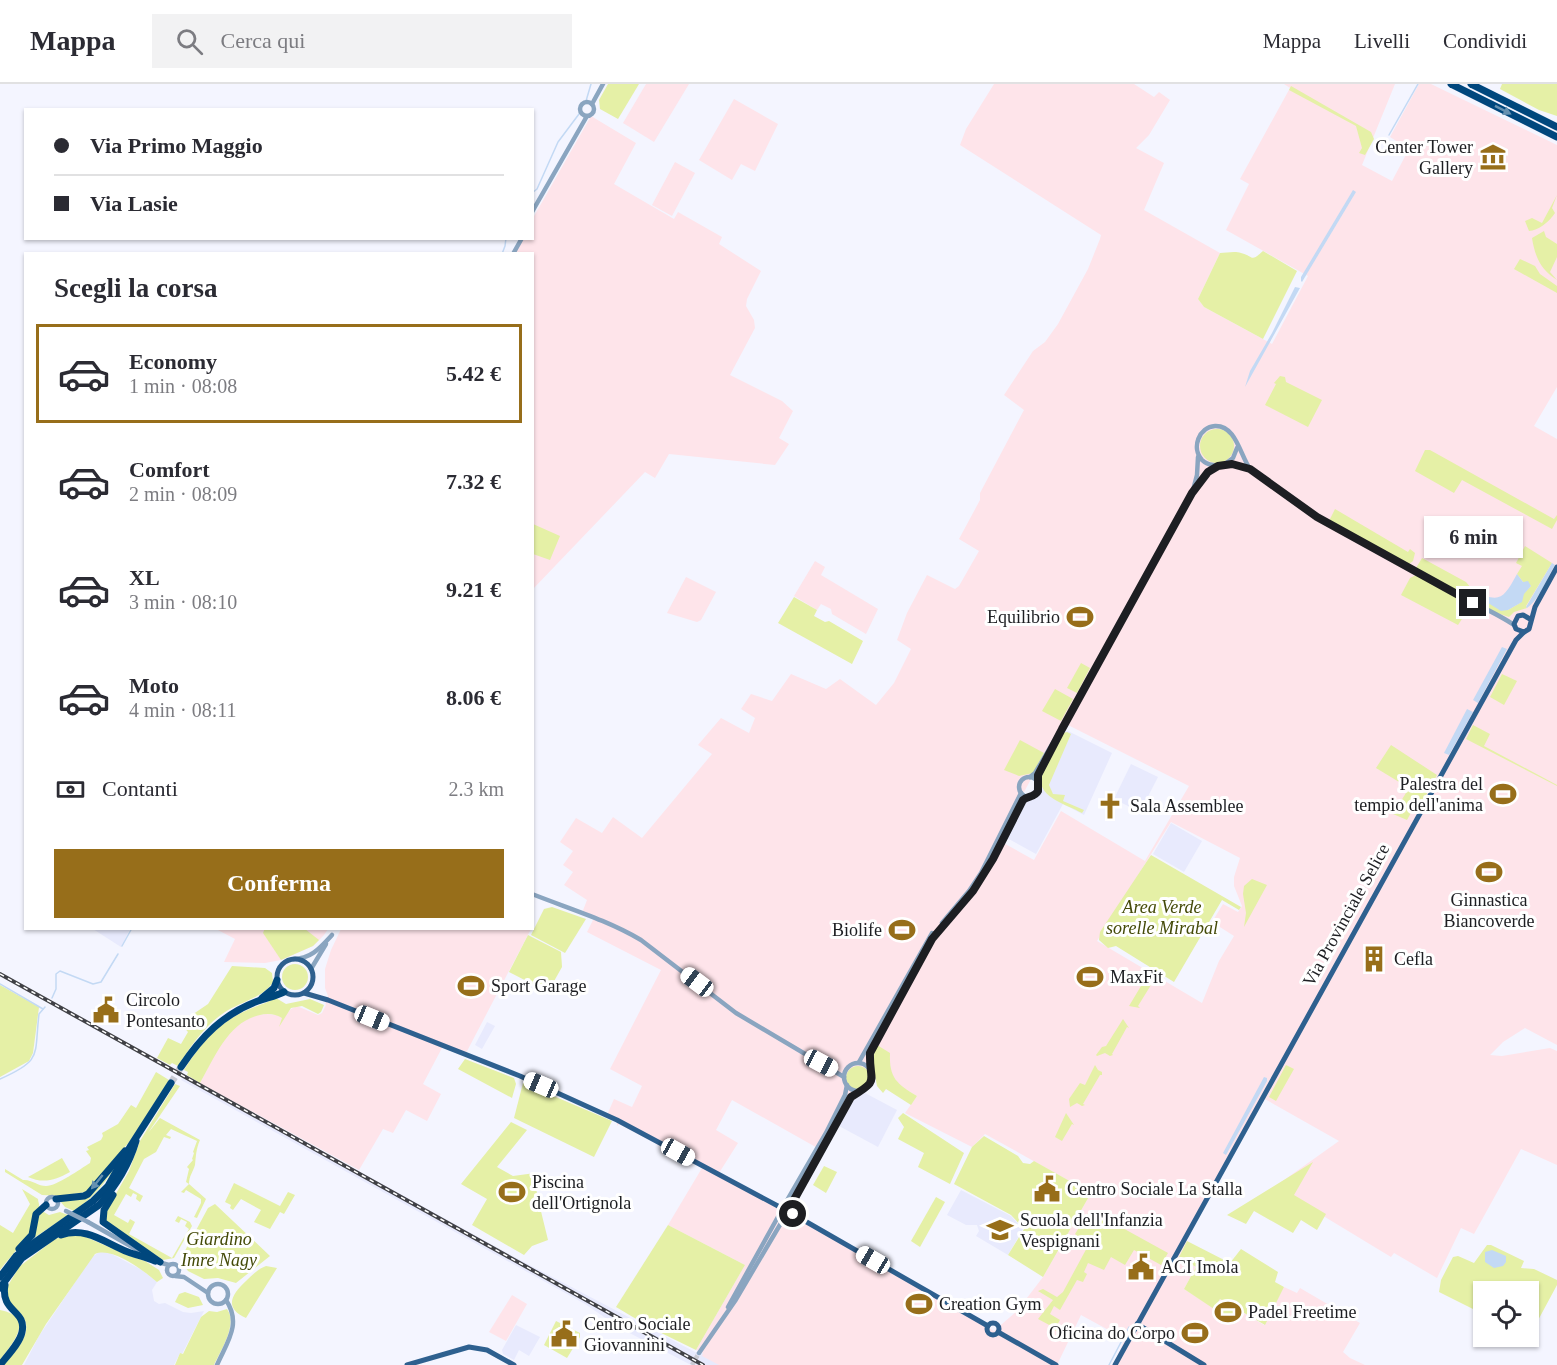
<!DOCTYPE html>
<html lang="it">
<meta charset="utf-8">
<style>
body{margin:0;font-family:Georgia,serif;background:#f2f2f3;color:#2b2b33;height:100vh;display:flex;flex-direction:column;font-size:22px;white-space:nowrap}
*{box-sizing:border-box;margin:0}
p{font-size:20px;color:#7c7c81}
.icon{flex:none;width:33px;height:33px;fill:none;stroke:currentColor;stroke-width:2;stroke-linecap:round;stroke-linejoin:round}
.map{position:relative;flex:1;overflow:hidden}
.details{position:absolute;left:24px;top:168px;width:510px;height:678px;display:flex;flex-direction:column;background:#fff;border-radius:0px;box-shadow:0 2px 4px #0004}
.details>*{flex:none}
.guide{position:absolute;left:24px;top:24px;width:510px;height:132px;border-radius:0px;box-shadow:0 2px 4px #0004;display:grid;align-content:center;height:132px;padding:0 30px;background:#fff}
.controls{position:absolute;left:1473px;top:1197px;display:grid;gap:12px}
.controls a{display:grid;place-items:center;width:66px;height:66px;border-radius:0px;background:#fff;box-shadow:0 2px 4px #0004;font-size:30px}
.end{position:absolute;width:27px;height:27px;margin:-14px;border:8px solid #1d1e22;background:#fff;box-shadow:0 0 0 3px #fff}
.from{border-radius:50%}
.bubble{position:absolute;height:42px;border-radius:0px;background:#fff;box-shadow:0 2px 4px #0004;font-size:20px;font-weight:700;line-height:42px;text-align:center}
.car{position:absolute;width:18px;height:36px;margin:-18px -9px;border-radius:8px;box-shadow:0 0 4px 2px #0007;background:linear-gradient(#fff 24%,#345 0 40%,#fff 0 76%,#345 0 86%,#fff 0)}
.guide b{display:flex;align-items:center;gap:21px;height:57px;font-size:22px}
.guide b+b{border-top:2px solid #e1e1e2}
.guide i{width:15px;height:15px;background:#2b2b33}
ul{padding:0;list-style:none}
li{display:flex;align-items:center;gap:18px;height:99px;margin:0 12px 9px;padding:0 18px;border:3px solid transparent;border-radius:0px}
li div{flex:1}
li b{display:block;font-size:22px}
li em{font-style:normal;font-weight:700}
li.current{border-color:#976e1a}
li>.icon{width:54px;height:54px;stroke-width:1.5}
h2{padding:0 30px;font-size:27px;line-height:72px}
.pay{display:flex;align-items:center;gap:15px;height:66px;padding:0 30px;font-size:22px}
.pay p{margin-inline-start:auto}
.cta{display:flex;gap:12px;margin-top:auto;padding:12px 30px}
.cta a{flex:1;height:69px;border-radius:0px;background:#976e1a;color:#fff;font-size:24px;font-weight:700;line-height:69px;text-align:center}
header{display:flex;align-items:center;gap:36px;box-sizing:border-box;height:84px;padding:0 30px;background:#fff;border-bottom:2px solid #e1e1e2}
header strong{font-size:28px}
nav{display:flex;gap:33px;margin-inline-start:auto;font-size:21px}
.search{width:420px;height:54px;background:#f2f2f3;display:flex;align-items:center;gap:15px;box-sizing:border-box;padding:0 21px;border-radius:0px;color:#7c7c81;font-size:22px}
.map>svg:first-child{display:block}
</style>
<header>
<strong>Mappa</strong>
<div class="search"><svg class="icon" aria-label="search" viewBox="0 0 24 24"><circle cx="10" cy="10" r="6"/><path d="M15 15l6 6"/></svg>Cerca qui</div>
<nav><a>Mappa</a><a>Livelli</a><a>Condividi</a></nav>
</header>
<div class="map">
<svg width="1557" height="1281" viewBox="0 0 1557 1281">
<rect width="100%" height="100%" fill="#f4f5ff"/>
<g fill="#e8eafd">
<polygon points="1068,647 1112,669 1084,731 1063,720 1036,770 1007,754 1063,648"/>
<polygon points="1131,680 1158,693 1140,728 1114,715"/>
<polygon points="1171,739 1202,757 1184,788 1153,770"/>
<polygon points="93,845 130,845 121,863"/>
<polygon points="487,938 495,942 482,965 475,961"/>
<polygon points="184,991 520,1176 697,1269 702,1269 728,1281 691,1281 620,1244 585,1220 181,996"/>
<polygon points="865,1009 897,1026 878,1063 839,1042 853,1015"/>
<polygon points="961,1106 1011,1132 1023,1145 1008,1171 976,1152 979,1147 977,1141 966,1141 947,1131"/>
<polygon points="99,1168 108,1168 142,1186 157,1198 152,1206 154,1217 159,1220 165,1219 183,1228 191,1229 204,1227 182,1270 180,1269 174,1281 24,1281 39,1252 92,1173"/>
<polygon points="516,1241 540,1253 529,1272 519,1266 514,1276 503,1270 502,1266"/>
</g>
<g fill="#fee4ea" fill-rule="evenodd">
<polygon points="646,0 689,0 654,58 623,39"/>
<path d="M994 0H1134L1154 13 1159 8 1170 16 1149 51 1136 64 1164 79 1144 126 1220 169 1198 215 1204 223 1272 260 1308 192 1226 146 1249 100 1240 95 1290 4 1284 0H1395L1362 81 1392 97 1409 65 1390 53 1419 0H1431L1557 61V303L1534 342 1557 355V961L1525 944 1503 958 1490 971 1502 972 1550 964 1557 967V1081L1521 1065 1474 1150 1461 1144 1437 1194 1394 1169 1391 1173 1292 1113 1267 1108 1339 1057 1263 1014 1183 1154 1187 1157 1179 1173 1196 1183 1184 1205 1214 1224 1220 1215 1264 1241 1284 1203 1297 1209 1300 1204 1360 1239 1343 1268 1350 1274 1365 1281H1113L1125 1255 1081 1231 1057 1281H719L702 1272 703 1269 696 1266 745 1181 668 1141 702 1084 619 1040 617 1042V1036L607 1031 614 1015 632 1023 642 1002 610 985 661 886 587 848 594 834 582 829 587 816 564 801 573 788 563 781 573 767 560 758 576 734 602 749 613 733 642 754 712 670 698 661 721 634 749 649 755 634 741 625 751 610 772 617 791 590 826 605 840 595 876 621 894 599 911 565 897 556 907 529 927 491 955 505 959 502 979 467 959 455 980 416V409L1024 326 1004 311 1033 267 1045 258 1058 240 1088 185 1100 155 1101 151 960 61 966 45ZM1062 638 1189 702 1145 777 1061 727 1034 776 998 756ZM1171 738 1240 774 1234 793V802L1242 822 1238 828 1223 820 1212 838 1234 852 1219 877 1202 919 1097 857ZM876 961 889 970 891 989 900 1002 917 1012 905 1029 972 1063 985 1050 1091 1109 1043 1193 1017 1227 994 1247 719 1089 738 1059 716 1046 732 1016 821 1066 848 1020 871 1003 874 996 871 983 872 968Z"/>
<polygon points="734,15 778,40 755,87 741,80 732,96 699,76"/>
<polygon points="591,32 636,59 614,100 674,135 678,128 722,153 719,160 761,187 747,215 746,222 754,236 755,244 730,291 782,317 793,327 779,354 789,360 775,381 669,370 655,394 645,388 533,505 532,170 512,170 521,155 532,154 533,134"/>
<polygon points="675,78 695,89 672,132 652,121"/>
<polygon points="815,477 825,483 821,491 878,525 866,550 832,530 831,525 821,520 817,526 794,512"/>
<polygon points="686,493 716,508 701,536 697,538 667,529"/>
<polygon points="216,845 328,845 324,851 313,862 281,876 265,879 224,878 235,855"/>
<polygon points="341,845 531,845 465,971 443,962 423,1000 441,1010 427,1037 406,1026 393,1049 383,1045 359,1086 200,999 225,950 243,937 255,931 267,930 285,932 291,925 297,922 318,931 322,929 326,921 325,918 328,912 325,904 325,885 331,866"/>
<polygon points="512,1211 527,1220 506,1257 489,1248"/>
</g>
<g fill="#e5f0a6">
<polygon points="608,0 639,0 618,35 600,25 599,16"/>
<polygon points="1502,0 1557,0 1557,32 1539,26 1500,5"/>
<polygon points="1291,2 1371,48 1374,55 1365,71 1359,69 1362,64 1356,42 1289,6"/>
<path d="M1557 111 1552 124 1555 129C1550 137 1538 147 1529 147L1525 137 1532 134 1542 139Z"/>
<path d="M1544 147 1546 153 1557 160V173L1550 188 1557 196C1541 186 1535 173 1532 154Z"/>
<path d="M1263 167 1297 187 1263 255 1204 223 1198 215 1220 169C1226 169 1235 167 1241 169 1254 172 1250 179 1263 167Z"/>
<polygon points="1520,175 1535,182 1540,190 1557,202 1557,209 1514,185"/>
<polygon points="1280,292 1285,293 1286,298 1322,316 1308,343 1265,321 1276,300 1274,299"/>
<circle cx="1217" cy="362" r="17"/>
<polygon points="1425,366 1430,366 1554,435 1557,431 1557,436 1552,445 1462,396 1454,409 1415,387"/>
<polygon points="1335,425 1408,468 1410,465 1415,469 1413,477 1409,480 1329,437"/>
<polygon points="533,440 560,452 550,476 533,470"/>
<polygon points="1525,462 1552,479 1526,522 1527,524 1514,528 1509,533 1497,529 1416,484 1422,474 1466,498 1472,505 1471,507 1508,526 1520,519 1523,510 1531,502 1523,498 1517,490 1522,482 1516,479"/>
<polygon points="1416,491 1471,521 1458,541 1401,511 1410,494"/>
<polygon points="794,513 817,526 814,532 825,538 829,537 863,557 852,580 778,539"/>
<polygon points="1081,579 1090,584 1077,609 1067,604"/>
<polygon points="1502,590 1517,597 1504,621 1490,613"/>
<polygon points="1055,605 1073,615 1061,637 1042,627"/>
<polygon points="1473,641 1490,650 1484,662 1557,701 1557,702 1466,655"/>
<path d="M1067 648 1071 650 1049 701 1053 710 1065 711 1063 717 1084 726 1082 729C1065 720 1036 713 1041 690L1063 649Z"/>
<polygon points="1020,656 1044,669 1033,689 1019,692 1004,686"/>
<polygon points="1391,661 1437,691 1417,728 1413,725 1407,736 1393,730 1409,704 1376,684"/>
<polygon points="1151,771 1241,823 1239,826 1222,816 1174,898 1116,862 1108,864 1099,856 1100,848"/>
<polygon points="1252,795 1267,801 1244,843 1246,829 1243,810 1244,802"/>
<polygon points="552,823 586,835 565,869 531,851 544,825"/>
<polygon points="265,844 305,845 319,856 313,862 281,876 263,849"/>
<polygon points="528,851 561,868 562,883 548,908 509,888"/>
<circle cx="295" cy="893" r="13"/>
<path d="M232 882 265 884 272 889 273 898C264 913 239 919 225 928 204 942 191 962 178 982L172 979 170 981 157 974 168 954 181 960 188 948 180 939 208 920Z"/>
<polygon points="1144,897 1151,901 1138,922 1140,924 1129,922"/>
<polygon points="0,901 39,923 33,969 29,977 0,993"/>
<path d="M276 914 286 920 310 915 324 921 321 928 318 930 302 922 291 924 279 943 282 934C276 930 267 929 260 931 228 938 215 973 200 999L187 991 188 988 184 986C199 962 216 941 241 929 252 923 265 920 276 914Z"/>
<polygon points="1123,935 1129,944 1127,943 1112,970 1113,971 1110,972 1105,969 1097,972 1096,971 1102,963 1106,962"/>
<path d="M877 961 890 969C889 994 897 1000 917 1012L911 1021 886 1005 883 1009 877 1002 872 976Z"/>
<polygon points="465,975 514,994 516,1000 512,1014 458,985"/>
<polygon points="1095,981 1098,986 1102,988 1102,991 1100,991 1083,1020 1085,1021 1082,1022 1077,1019 1070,1023 1069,1015 1080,999 1085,1001"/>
<polygon points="1286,981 1294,985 1276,1017 1269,1013"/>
<circle cx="858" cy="994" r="12"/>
<path d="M156 988 169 996 130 1057 86 1108 61 1112 42 1111 5 1088V1085L23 1096C31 1095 38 1102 46 1102 57 1102 80 1085 90 1079L91 1074 86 1067 89 1066 87 1063 101 1056 103 1052 102 1049 118 1040 131 1021 136 1024Z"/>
<polygon points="523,999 612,1037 594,1073 514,1034"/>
<path d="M175 1000 180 1002 148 1049 160 1034 200 1056C196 1065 196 1072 195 1081 193 1088 189 1092 189 1100L206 1115 197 1134 194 1133 201 1119V1115L186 1106 184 1109 181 1108 189 1100 186 1098 189 1085 187 1083 193 1076 192 1075 194 1069 193 1068 197 1057 171 1045 166 1051 171 1053 170 1055 164 1053 156 1068 144 1075 129 1104 143 1112 140 1118 136 1115 137 1111 133 1109 131 1113 126 1110 114 1131 128 1139 130 1135 135 1138 129 1150 172 1174 189 1145 185 1142 187 1138 181 1135 179 1139 175 1137 178 1132 190 1138 192 1142 174 1174 163 1176 105 1137 106 1127 129 1087 140 1057Z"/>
<polygon points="903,1029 964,1069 950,1100 918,1083 924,1069 898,1055 904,1043 898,1034"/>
<polygon points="1066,1029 1074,1041 1072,1040 1062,1057 1055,1053"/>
<polygon points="511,1038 527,1046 497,1083 513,1092 535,1089 537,1111 548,1156 532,1162 524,1171 472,1141 487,1115 461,1100"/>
<polygon points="984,1052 1018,1072 1023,1079 1030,1080 1034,1077 1091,1109 1043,1193 1008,1171 1024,1145 1011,1131 954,1100 972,1063"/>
<path d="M62 1074 70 1088C56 1096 43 1100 28 1093Z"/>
<path d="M121 1075C107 1096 95 1113 74 1127L65 1123 60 1117 80 1115Z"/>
<polygon points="1313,1078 1294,1111 1326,1130 1317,1146 1301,1136 1293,1149 1254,1127 1246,1140 1227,1131"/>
<polygon points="824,1082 837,1088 826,1109 813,1101"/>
<polygon points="234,1099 280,1122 288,1108 295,1111 284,1130 280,1128 270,1145 254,1138 261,1126 241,1115 233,1126 230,1124 231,1121 225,1118"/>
<path d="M22 1105 38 1115C38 1118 40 1121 39 1124 39 1144 12 1170 0 1186V1141L13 1149 30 1120Z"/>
<polygon points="936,1113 945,1118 920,1163 911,1157"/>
<polygon points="215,1120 270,1172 236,1199 218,1194 204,1195 188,1187 180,1176 208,1124"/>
<polygon points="1090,1126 1168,1169 1161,1181 1134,1166 1125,1181 1111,1173 1104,1186 1088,1179 1084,1188 1087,1190 1083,1198 1077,1196 1060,1226 1054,1222 1050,1230 1060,1236 1057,1241 1061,1246 1060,1249 1053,1245 1053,1243 1038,1235 1053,1216 1038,1207 1043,1205 1057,1213 1063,1208 1089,1160 1075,1150"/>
<path d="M42 1127 49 1131 60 1128 68 1131 31 1156C40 1146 34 1138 42 1127Z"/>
<polygon points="668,1141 745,1181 696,1266 653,1245 616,1223"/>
<path d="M79 1150 127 1171 145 1177 159 1186 163 1194 157 1198C144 1187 112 1162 95 1170L46 1240 22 1281H4C14 1268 33 1251 24 1234 20 1227 12 1222 7 1216L6 1205 19 1183 55 1155 68 1151Z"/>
<polygon points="1187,1157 1230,1179 1241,1165 1278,1188 1275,1198 1284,1203 1265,1241 1220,1215 1214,1225 1184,1205 1196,1183 1179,1173"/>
<polygon points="1487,1161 1491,1161 1524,1177 1521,1184 1534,1185 1557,1196 1557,1201 1536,1240 1529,1236 1528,1208 1484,1208 1483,1230 1439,1208 1441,1196 1453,1173 1458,1172 1474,1179"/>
<path d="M266 1182 277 1184 246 1234C223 1224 232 1210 246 1197 252 1191 258 1185 266 1182Z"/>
<polygon points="185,1208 199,1213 203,1221 188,1224 175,1218 179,1210"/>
<polygon points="1223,1218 1239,1227 1232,1238 1217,1229"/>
<path d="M227 1225C238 1240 221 1266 214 1281H175L180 1269 183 1270 201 1233 209 1227 217 1228Z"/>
<path d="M0 1226C36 1233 13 1259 0 1276Z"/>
<polygon points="556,1237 580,1249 580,1253 567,1274 544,1261"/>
</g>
<g fill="#c3d9f4">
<polygon points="1353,106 1356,108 1302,198 1301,197 1301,193"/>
<polygon points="1295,203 1300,204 1245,303 1250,287 1272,249"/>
<path d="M1552 479 1555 481C1547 494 1540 515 1527 524L1526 523Z"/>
<path d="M1517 490 1523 498 1528 497 1531 502 1524 510 1522 518 1508 526 1501 527 1472 509V505C1499 520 1503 516 1517 490Z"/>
<polygon points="1502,563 1507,565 1478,619 1473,616"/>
<polygon points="1467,625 1473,628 1449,671 1444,669"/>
<polygon points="1264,993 1267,994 1267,997 1226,1071 1223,1069"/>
<polygon points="1492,1166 1506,1172 1506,1178 1503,1182 1494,1184 1485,1178 1485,1168"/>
</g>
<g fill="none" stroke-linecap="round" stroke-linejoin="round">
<g stroke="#c3d9f4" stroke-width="1.5">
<polyline points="586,17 591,0"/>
<polyline points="1389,51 1418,0"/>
<polyline points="532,109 537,105 558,58 579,30"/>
<polyline points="502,170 505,162 506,154"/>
<polyline points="122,862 132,844"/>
<polyline points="0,900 43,925"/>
<polyline points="52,914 56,905 56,890 60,887 93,900 101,898 118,870"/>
<path d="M0 995C43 976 34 972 39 930L45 923"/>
<polyline points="1109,1281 1129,1243"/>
</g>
<polyline stroke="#c9cad3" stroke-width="4.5" stroke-dasharray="4.5 2" stroke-linecap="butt" points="692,1281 699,1269"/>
<polyline stroke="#c9cad3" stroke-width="7" stroke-dasharray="7 3.5" stroke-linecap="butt" points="171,999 181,983"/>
<g stroke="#8aa5c0" stroke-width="4.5">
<circle cx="587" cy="25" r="7"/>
<polyline points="592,20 603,0"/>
<polyline points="532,128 587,32"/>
<polyline points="513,170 522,154"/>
<polyline points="1225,380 1233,374 1237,364"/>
<path d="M1250 385C1240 371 1236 341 1215 342 1199 343 1191 364 1202 376 1213 387 1234 377 1250 385 1261 391 1270 400 1280 407 1299 420 1318 433 1338 444 1379 468 1420 490 1462 513 1479 522 1498 530 1514 541"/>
<polyline points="1193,406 1197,391 1198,373"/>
<polyline points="1030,693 1035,689 1060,647"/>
<circle cx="1029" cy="703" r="10"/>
<polyline points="1037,697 1063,642 1192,409 1202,395 1216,383"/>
<path d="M532 810C570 825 607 836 641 856L736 929 844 993"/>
<polyline points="942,839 969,807 981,789 1021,709"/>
<path d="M293 875C311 875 320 864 332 851"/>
<polyline points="311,885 326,860"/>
<polyline points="859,978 932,849"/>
<circle cx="858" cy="993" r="14"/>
<polyline points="869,983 870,969 932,855 973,807 993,775 1023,716 1028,713"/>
<circle cx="52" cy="1119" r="6"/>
<polyline points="88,1138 141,1168"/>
<polyline points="158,1178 169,1181"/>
<circle cx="173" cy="1186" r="6"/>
<polyline points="175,1192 184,1193 208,1209"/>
<circle cx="218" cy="1210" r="10"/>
<polyline points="728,1223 779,1131 790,1123 851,1013 861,1007"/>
<polyline points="699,1269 735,1217 784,1134 785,1120 826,1049 845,1011 847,1001"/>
<path d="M217 1281C227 1258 242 1240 226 1216"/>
</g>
<g stroke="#2e608f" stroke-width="5">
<polyline points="1530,535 1523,531 1518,532 1514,540 1516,545 1524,548 1529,545 1535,523 1557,483"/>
<circle cx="295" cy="893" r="18"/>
<polyline points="304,909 328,916 520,992 617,1036 791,1129 988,1242"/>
<circle cx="993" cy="1245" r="6"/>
<polyline points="1137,1240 1204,1281"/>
<polyline points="998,1248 1056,1281"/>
<polyline points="407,1281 469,1263 487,1266 514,1281"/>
<polyline points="1115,1281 1516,556 1524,548"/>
</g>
<g stroke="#00477d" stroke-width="7">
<polyline points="1451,0 1557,53"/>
<polyline points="1471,0 1557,43"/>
<polyline points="262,914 274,904 277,896"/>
<path d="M181 983C201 953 223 930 258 917 266 914 276 912 284 908"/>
<polyline points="113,1111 104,1126 103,1138 160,1178"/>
<polyline points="56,1115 84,1112 88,1110 125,1067"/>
<path d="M61 1151C86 1142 105 1159 128 1168 136 1171 146 1173 155 1177"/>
<polyline points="19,1165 32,1151 36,1130 46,1121"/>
<polyline points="0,1193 16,1172 25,1165 93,1117 108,1102 130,1063 171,999"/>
<path d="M0 1204 22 1174 99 1121C116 1102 129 1081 136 1057"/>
<path d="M0 1281C7 1272 20 1259 22 1248 27 1226 0 1228 5 1201"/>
</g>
<g stroke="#404146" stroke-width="4">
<polyline id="rail" points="0,890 703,1281"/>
</g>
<use href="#rail" stroke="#fff" stroke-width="1.5" stroke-dasharray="4.5" stroke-linecap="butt"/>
<polyline stroke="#8aa5c0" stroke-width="4.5" points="66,1127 88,1138"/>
</g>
<defs><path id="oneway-solid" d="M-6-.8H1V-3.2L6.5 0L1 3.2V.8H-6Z" transform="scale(1.5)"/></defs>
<g fill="#6691b1">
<use href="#oneway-solid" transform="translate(1503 26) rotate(27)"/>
<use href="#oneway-solid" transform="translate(97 1098) rotate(129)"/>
</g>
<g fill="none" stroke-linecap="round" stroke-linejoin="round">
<path stroke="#1d1e22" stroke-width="8" d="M793 1130 785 1126 790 1123 851 1013C881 995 869 999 870 969L932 855 973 807 993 775 1023 716C1028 712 1035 713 1038 707V691L1062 645 1192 409 1208 388 1218 382 1232 380 1250 385 1317 433 1473 519"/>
</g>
<defs>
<g id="museum-bare" transform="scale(2.07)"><path d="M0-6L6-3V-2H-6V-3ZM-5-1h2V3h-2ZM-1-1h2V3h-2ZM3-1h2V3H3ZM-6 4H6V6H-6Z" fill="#976e1a" stroke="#fff" stroke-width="2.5" paint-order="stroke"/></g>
<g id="stadium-bare" transform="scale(2.07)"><path d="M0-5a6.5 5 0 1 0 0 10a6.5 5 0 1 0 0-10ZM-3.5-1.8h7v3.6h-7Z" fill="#976e1a" stroke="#fff" stroke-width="2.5" paint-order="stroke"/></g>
<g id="church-bare" transform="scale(2.07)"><path d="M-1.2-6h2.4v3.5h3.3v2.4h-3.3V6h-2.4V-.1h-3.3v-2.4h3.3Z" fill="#976e1a" stroke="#fff" stroke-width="2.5" paint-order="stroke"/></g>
<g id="building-bare" transform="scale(2.07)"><path d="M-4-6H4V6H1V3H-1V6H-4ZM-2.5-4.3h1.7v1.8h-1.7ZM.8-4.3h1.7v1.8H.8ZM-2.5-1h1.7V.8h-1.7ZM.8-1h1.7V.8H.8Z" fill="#976e1a" stroke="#fff" stroke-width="2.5" paint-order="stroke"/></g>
<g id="civic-bare" transform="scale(2.07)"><path d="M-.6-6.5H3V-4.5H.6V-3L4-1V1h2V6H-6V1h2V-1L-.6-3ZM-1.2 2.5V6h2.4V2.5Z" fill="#976e1a" stroke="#fff" stroke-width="2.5" paint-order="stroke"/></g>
<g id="school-bare" transform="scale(2.07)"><path d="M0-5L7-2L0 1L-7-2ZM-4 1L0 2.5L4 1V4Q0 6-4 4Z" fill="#976e1a" stroke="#fff" stroke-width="2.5" paint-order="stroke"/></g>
</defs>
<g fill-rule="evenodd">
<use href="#museum-bare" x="1493" y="73"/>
<use href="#stadium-bare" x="1080" y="533"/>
<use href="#stadium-bare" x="1503" y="710"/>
<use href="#church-bare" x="1110" y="722"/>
<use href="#stadium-bare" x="1489" y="788"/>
<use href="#stadium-bare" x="902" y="846"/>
<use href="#building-bare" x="1374" y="875"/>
<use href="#stadium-bare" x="1090" y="893"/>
<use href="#stadium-bare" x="471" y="902"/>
<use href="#civic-bare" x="106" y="926"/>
<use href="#civic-bare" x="1047" y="1105"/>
<use href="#stadium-bare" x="512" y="1108"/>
<use href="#school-bare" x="1000" y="1146"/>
<use href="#civic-bare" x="1141" y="1183"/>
<use href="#stadium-bare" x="919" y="1220"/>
<use href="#stadium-bare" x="1228" y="1228"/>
<use href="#stadium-bare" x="1195" y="1249"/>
<use href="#civic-bare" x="564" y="1250"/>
</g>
<g text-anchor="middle" stroke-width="6" stroke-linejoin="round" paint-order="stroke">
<g font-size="18" fill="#1d1e22" stroke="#fff" text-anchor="start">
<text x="1473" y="69" text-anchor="end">Center Tower<tspan x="1473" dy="21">Gallery</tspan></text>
<text x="1060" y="539" text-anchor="end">Equilibrio</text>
<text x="1483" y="706" text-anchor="end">Palestra del<tspan x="1483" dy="21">tempio dell'anima</tspan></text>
<text x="1130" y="728">Sala Assemblee</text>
<text x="1489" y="822" text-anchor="middle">Ginnastica<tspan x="1489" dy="21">Biancoverde</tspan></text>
<text x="882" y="852" text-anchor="end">Biolife</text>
<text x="1394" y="881">Cefla</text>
<text x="1110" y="899">MaxFit</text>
<text x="491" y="908">Sport Garage</text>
<text x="126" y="922">Circolo<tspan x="126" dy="21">Pontesanto</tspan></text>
<text x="532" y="1104">Piscina<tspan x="532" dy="21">dell'Ortignola</tspan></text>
<text x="1067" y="1111">Centro Sociale La Stalla</text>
<text x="1020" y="1142">Scuola dell'Infanzia<tspan x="1020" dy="21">Vespignani</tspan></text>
<text x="1161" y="1189">ACI Imola</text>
<text x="939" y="1226">Creation Gym</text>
<text x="1248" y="1234">Padel Freetime</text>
<text x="584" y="1246">Centro Sociale<tspan x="584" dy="21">Giovannini</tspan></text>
<text x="1175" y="1255" text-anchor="end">Oficina do Corpo</text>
</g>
<g font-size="18" font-style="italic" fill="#444a08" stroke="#fff">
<text x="1162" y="829">Area Verde<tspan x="1162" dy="21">sorelle Mirabal</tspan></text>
<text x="219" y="1161">Giardino<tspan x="219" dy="21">Imre Nagy</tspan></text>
</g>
<g font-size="18" fill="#1d1e22" stroke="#fff">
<text transform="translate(1346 831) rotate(-61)" y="6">Via Provinciale Selice</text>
</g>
</g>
</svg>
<div class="controls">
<a><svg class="icon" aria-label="locate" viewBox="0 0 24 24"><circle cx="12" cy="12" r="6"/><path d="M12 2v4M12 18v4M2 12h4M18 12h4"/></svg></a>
</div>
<i class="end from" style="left:793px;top:1130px"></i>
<i class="end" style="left:1473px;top:519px"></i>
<div class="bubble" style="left:1424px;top:432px;width:99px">6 min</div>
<i class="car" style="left:697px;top:898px;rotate:307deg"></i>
<i class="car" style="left:372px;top:934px;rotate:112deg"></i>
<i class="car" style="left:821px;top:979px;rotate:118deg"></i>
<i class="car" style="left:541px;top:1001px;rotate:293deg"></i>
<i class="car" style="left:678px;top:1068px;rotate:119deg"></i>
<i class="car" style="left:873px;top:1176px;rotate:300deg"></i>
<div class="guide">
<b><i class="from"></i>Via Primo Maggio</b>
<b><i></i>Via Lasie</b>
</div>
<section class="details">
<h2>Scegli la corsa</h2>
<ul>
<li class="current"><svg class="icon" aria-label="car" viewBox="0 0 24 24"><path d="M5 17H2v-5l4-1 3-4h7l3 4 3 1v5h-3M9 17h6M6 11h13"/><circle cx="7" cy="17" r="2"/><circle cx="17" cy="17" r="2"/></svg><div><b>Economy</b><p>1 min · 08:08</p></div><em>5.42 €</em></li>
<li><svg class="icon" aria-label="car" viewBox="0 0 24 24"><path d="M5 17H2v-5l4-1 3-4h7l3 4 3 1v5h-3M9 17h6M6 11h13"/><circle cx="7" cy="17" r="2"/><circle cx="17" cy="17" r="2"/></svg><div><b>Comfort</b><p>2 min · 08:09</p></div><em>7.32 €</em></li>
<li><svg class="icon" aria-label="car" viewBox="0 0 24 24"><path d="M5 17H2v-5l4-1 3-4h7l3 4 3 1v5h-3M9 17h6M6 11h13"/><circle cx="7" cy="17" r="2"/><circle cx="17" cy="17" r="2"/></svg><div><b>XL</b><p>3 min · 08:10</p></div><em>9.21 €</em></li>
<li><svg class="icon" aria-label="car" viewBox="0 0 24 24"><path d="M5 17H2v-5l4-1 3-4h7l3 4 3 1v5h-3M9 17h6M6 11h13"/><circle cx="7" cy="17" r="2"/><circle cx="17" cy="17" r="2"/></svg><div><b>Moto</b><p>4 min · 08:11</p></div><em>8.06 €</em></li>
</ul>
<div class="pay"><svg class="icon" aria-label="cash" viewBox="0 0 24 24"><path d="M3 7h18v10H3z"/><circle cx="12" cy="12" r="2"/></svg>Contanti<p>2.3 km</p></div>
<div class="cta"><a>Conferma</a></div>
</section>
</div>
